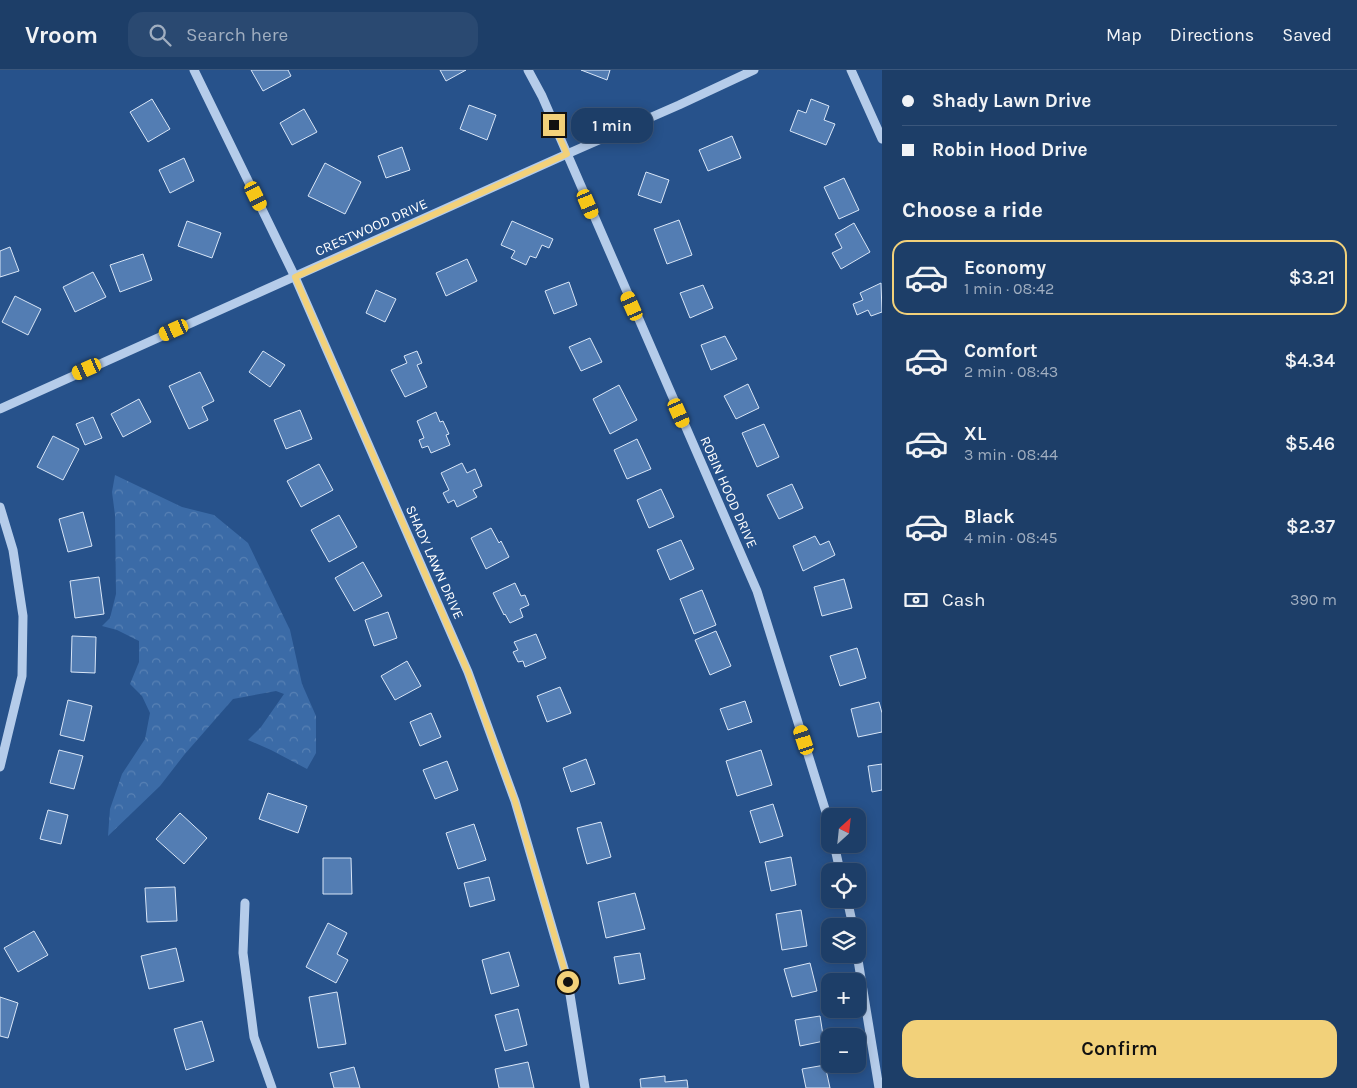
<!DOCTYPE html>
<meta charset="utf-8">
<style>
body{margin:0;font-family:Karla,sans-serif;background:#2a4971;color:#f1f3f6;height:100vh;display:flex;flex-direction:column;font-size:19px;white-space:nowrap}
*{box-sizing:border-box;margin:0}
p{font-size:16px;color:#a0aec0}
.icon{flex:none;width:28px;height:28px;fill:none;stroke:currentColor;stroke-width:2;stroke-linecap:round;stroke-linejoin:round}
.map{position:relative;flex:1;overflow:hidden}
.side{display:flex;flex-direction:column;background:#1d3e68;width:475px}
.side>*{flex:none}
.top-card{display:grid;align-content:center;height:110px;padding:0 20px;background:#1d3e68}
.needle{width:32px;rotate:27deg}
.tools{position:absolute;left:821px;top:738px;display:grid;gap:10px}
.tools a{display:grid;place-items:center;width:45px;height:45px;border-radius:10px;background:#1d3e68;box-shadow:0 2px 12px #0003,0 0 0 1px #3b577c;font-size:25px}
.end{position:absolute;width:22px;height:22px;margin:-11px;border:6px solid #f2d17a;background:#111;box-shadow:0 0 0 2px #111}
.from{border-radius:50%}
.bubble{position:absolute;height:35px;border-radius:15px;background:#1d3e68;box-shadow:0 2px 12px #0003,0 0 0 1px #3b577c;font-size:16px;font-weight:600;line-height:35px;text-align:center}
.car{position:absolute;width:15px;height:30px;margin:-15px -8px;border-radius:6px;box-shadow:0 0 4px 1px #0007;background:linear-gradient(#f5c518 24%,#345 0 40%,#f5c518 0 76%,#345 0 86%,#f5c518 0)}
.top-card b{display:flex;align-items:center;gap:18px;height:48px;font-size:19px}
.top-card b+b{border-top:1px solid #3b577c}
.top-card i{width:12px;height:12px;background:#f1f3f6}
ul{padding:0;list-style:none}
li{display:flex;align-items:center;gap:15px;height:75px;margin:0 10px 8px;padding:0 10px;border:2px solid transparent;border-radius:15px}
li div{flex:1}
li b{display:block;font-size:19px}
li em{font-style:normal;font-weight:600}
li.on{border-color:#f2d17a}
li>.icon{width:45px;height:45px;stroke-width:1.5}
h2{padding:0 20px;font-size:22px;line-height:60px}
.pay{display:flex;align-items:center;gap:12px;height:55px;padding:0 20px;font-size:19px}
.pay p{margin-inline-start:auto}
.button{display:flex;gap:10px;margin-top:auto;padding:10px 20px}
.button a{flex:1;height:58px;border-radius:15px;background:#f2d17a;color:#111;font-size:20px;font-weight:600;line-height:58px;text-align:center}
header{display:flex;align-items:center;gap:30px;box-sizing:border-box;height:70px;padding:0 25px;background:#1d3e68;border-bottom:1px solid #3b577c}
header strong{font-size:24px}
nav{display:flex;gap:28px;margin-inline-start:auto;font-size:18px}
.search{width:350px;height:45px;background:#2a4971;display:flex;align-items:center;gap:12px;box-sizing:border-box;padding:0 18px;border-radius:15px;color:#a0aec0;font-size:19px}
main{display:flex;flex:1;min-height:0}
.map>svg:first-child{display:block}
</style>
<header>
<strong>Vroom</strong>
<div class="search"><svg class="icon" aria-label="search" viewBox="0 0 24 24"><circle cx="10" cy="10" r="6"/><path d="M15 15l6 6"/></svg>Search here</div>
<nav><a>Map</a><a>Directions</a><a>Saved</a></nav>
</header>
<main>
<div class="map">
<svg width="882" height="1018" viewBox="0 0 882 1018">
<defs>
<pattern id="forest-crowns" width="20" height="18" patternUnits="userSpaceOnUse" patternTransform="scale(1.25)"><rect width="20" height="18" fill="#3b6ba7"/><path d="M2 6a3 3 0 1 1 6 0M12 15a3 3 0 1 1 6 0" fill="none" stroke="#5881b4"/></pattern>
</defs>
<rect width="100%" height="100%" fill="#27528b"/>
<polygon fill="url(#forest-crowns)" points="115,405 182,437 214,445 248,473 290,560 302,614 316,646 316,683 307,699 271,680 248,670 261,657 284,624 276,621 233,629 184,685 160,716 108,766 110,739 122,704 145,669 150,643 142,626 130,614 139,592 139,571 117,560 102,556 110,548 116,524 115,445 112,422"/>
<g fill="#537db3" stroke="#d9e6f7">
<polygon points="251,0 288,0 291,6 263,21"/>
<polygon points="440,0 466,0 446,11"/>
<polygon points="581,0 610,0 607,10"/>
<polygon points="152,29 170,59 148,72 130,42"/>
<polygon points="811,29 829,36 824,50 835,54 826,75 790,61 798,40 806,43"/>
<polygon points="469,35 496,45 487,70 460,59"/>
<polygon points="304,39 317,62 292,75 280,53"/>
<polygon points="732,66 741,88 708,101 699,80"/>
<polygon points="402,77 410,100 386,108 378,86"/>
<polygon points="184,88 194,111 170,123 159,100"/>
<polygon points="325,93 361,112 345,144 308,126"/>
<polygon points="646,102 669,110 661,133 638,125"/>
<polygon points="844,108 859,140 839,149 824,117"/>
<polygon points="679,150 692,185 667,194 654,159"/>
<polygon points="187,151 221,163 212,188 178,176"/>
<polygon points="512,151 553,169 549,178 542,175 536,188 530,186 526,195 511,188 515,181 501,175"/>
<polygon points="854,153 870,182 841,199 832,183 842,178 835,164"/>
<polygon points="10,177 19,201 0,207 0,181"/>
<polygon points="143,184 152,210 120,222 110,195"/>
<polygon points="467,189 477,211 446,226 436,203"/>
<polygon points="93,202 106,227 75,242 63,217"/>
<polygon points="569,212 577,235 554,244 545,221"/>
<polygon points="881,213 882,242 871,246 868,240 857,245 853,234 863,230 860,223"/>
<polygon points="703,215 713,238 690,248 680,223"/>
<polygon points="376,220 396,229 385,252 366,243"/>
<polygon points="15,226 41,239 28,265 2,252"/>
<polygon points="725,266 737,289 711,300 701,275"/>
<polygon points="590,268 602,292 581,301 569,277"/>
<polygon points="263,281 285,295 270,317 249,302"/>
<polygon points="417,281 422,293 417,295 427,317 405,327 391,300 407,293 404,286"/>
<polygon points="200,302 214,331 202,337 208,350 189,359 169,316"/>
<polygon points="748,314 759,338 736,349 724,326"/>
<polygon points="619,315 637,350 610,364 593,329"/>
<polygon points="139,329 151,352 123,367 111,344"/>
<polygon points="300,340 312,369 286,379 274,350"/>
<polygon points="436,342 440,352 443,351 449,364 446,365 450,375 431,383 428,376 422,378 419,370 424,368 417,351"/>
<polygon points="93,347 102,368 85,375 76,354"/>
<polygon points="764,354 779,387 757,397 742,363"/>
<polygon points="53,366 79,379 63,410 37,397"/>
<polygon points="637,369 651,399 627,409 614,380"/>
<polygon points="462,393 467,403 475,399 482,416 473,420 477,427 457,437 454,430 448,433 443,423 449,420 441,403"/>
<polygon points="319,394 333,420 301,437 287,411"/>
<polygon points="792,414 803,438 779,449 767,425"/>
<polygon points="661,419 674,447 649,458 637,430"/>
<polygon points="83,442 92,476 68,482 59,449"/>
<polygon points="339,445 357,477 329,492 311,460"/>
<polygon points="491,458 499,473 501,471 509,487 486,499 471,468"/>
<polygon points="815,466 820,475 829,471 835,485 803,501 793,476"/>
<polygon points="681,470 694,499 670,510 657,480"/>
<polygon points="363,492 382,526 354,541 335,508"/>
<polygon points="99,507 104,544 75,548 70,511"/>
<polygon points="844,509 852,538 822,546 814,517"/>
<polygon points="515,513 521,526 525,525 529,535 520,539 523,547 510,553 505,544 504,545 493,523"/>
<polygon points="702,520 716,555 694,564 680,529"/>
<polygon points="388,542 397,568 374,576 365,550"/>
<polygon points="716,561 731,596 710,605 695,570"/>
<polygon points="536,564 546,588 525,597 523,591 518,592 513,582 518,580 514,572"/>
<polygon points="72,566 96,567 95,603 71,602"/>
<polygon points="857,578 866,608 840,616 830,586"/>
<polygon points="407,591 421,616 395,630 381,606"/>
<polygon points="560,617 571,643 547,652 537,626"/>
<polygon points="68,630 92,636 84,671 60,665"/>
<polygon points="745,631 752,652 728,660 720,639"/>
<polygon points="879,632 882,643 882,662 858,667 851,639"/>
<polygon points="431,643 441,667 420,676 410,652"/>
<polygon points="59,680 83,686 74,719 50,713"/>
<polygon points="761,680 772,715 737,726 726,691"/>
<polygon points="586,689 595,714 571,722 563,698"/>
<polygon points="447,691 458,720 435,729 423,700"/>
<polygon points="882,694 882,720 872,722 868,696"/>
<polygon points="268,723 307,736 298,763 259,749"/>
<polygon points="773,734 783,766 760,773 750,741"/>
<polygon points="48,740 68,745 61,774 40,769"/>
<polygon points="180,743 207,768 184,794 156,769"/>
<polygon points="601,752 611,787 587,794 577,758"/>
<polygon points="474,754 486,790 458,799 446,763"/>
<polygon points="791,787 796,815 771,821 765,792"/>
<polygon points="323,788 351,788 352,824 323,824"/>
<polygon points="489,807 495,830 470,837 464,813"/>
<polygon points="175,817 177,851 147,852 145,818"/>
<polygon points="635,823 645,859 606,868 598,832"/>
<polygon points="801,840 807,876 782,880 776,844"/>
<polygon points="328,853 347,863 337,884 348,890 336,913 306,897"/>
<polygon points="34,861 48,885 18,902 4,878"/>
<polygon points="176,878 184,911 149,919 141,886"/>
<polygon points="509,882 519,916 491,924 482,890"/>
<polygon points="640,883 645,909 619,914 614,887"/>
<polygon points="810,893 817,921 792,927 784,899"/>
<polygon points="337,922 346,974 318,978 309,927"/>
<polygon points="0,927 18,933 8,968 0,966"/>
<polygon points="518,939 527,975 505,981 495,945"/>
<polygon points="820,946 824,971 800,976 795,950"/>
<polygon points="202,951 214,991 186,1000 174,959"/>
<polygon points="528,992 534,1018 499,1018 495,999"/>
<polygon points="825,995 830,1018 806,1018 802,999"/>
<polygon points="354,997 360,1018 334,1018 330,1003"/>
<polygon points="665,1006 665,1012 687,1010 688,1018 641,1018 640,1009"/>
</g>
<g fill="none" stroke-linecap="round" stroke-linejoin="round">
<g stroke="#b5ccea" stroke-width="9">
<polyline points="194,0 295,207 468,602 515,731 568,912 585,1018"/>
<polyline points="528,0 542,26 757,521 830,755"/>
<polyline points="851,0 882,69"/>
<polyline points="0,339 567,84 679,35 754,0"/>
<polyline points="0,437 13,480 23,546 22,606 0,697"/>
<polyline points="834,774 840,801"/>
<polyline points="847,829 853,856"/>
<polyline points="245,833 243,883 254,967 272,1018"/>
<polyline points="857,884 879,1018"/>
</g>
</g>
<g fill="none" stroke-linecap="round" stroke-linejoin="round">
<polyline stroke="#f2d17a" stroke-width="6" points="554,55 567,84 295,207 468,602 515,731 568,912"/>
</g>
<g text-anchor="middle" stroke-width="4" stroke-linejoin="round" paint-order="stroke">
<g font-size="14" fill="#fff" stroke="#27528b">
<text transform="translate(371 157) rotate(-24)" y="5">CRESTWOOD DRIVE</text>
<text transform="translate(729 422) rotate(66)" y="5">ROBIN HOOD DRIVE</text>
<text transform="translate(435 492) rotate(66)" y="5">SHADY LAWN DRIVE</text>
</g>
</g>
</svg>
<div class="tools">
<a><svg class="needle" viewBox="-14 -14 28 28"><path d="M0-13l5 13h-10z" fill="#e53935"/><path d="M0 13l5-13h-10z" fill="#a0aec0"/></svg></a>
<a><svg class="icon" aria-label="locate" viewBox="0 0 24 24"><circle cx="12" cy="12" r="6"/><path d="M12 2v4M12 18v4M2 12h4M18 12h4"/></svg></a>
<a><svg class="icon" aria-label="layers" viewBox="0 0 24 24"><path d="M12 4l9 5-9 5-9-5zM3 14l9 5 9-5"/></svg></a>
<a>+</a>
<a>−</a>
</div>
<i class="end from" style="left:568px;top:912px"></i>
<i class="end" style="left:554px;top:55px"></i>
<div class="bubble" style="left:571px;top:38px;width:82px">1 min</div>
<i class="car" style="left:256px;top:126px;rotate:154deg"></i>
<i class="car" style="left:588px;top:134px;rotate:157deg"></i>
<i class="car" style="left:632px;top:236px;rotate:336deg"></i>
<i class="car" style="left:174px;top:260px;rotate:246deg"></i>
<i class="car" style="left:87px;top:299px;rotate:246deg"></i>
<i class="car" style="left:679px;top:343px;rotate:156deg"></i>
<i class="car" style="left:804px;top:670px;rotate:342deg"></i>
</div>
<section class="side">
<div class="top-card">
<b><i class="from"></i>Shady Lawn Drive</b>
<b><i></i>Robin Hood Drive</b>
</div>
<h2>Choose a ride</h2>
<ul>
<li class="on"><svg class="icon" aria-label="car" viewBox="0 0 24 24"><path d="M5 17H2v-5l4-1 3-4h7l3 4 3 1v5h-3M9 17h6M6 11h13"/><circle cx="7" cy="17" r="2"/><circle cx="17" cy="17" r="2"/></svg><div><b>Economy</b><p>1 min · 08:42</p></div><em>$3.21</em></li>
<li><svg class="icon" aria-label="car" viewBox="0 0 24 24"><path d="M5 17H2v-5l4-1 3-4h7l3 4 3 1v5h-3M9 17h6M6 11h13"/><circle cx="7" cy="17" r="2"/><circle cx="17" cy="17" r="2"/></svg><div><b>Comfort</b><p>2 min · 08:43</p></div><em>$4.34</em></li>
<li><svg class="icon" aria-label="car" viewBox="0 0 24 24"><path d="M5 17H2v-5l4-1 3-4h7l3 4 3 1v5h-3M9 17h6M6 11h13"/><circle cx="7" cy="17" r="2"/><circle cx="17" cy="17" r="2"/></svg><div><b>XL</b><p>3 min · 08:44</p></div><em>$5.46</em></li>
<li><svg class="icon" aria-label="car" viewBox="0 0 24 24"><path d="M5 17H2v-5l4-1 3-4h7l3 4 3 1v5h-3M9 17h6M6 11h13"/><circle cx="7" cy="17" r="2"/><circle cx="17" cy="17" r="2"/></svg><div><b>Black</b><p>4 min · 08:45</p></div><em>$2.37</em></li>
</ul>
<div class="pay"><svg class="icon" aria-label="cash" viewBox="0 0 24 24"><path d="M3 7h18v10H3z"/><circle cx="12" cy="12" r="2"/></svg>Cash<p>390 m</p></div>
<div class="button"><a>Confirm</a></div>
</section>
</main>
